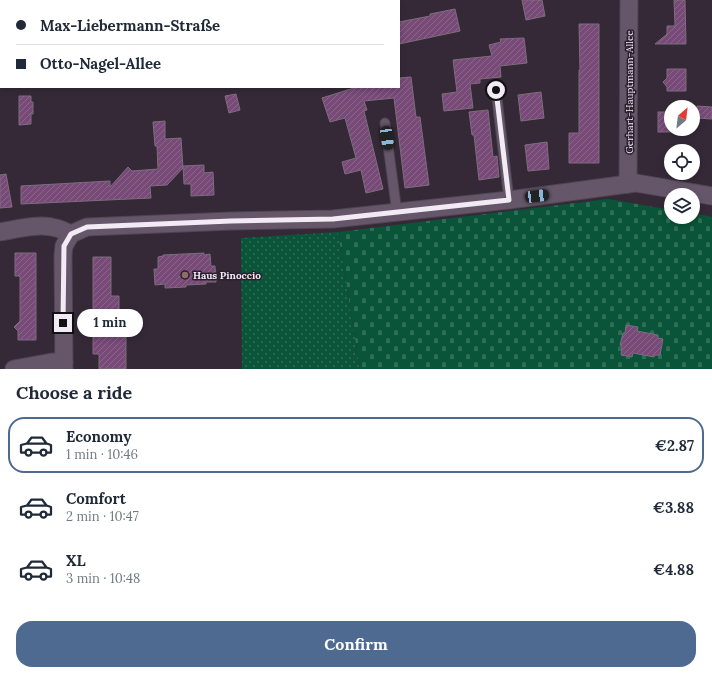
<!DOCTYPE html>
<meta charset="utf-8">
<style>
body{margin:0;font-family:Lora,serif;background:#f2f2f3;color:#1f2937;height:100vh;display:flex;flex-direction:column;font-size:15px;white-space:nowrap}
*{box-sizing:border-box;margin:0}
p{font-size:13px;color:#747a83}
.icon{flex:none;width:22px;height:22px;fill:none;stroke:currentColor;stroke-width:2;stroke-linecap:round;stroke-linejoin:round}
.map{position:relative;height:369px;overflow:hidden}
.panel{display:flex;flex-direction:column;background:#fff;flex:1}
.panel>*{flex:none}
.hud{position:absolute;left:0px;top:0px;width:400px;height:88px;box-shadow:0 2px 6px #0003;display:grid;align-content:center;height:88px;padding:0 16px;background:#fff}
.needle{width:26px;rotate:28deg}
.fabs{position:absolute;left:664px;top:100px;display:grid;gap:8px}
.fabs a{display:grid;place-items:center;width:36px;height:36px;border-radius:50%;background:#fff;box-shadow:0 2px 6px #0003;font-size:20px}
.end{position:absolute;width:18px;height:18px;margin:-9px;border:5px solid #f2eaf5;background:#111;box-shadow:0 0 0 2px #111}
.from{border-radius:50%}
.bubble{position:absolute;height:28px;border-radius:14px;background:#fff;box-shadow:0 2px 6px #0003;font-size:13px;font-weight:700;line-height:28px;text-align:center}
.car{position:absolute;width:12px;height:24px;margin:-12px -6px;border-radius:5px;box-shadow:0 0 3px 1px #0007;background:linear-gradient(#222 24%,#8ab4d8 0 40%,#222 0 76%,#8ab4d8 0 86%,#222 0)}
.hud b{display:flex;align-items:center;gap:14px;height:38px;font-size:15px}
.hud b+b{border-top:1px solid #e0e1e3}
.hud i{width:10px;height:10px;background:#1f2937}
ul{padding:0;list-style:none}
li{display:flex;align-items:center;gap:12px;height:56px;margin:0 8px 6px;padding:0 8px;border:2px solid transparent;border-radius:16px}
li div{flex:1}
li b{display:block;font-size:15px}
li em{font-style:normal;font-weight:700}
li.selected{border-color:#4e6a90}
li>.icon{width:36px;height:36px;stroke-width:1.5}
h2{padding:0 16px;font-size:18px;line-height:48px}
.cta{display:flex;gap:8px;margin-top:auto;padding:8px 16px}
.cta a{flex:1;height:46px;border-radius:16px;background:#4e6a90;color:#fff;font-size:16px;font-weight:700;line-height:46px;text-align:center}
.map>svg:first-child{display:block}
</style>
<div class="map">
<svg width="712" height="369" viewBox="0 0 712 369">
<defs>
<pattern id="grass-dots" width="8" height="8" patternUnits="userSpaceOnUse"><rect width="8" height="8" fill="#0a5439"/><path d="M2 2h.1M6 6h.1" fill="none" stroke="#2e6d56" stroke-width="1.8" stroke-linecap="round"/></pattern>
<pattern id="cemetery-stones" width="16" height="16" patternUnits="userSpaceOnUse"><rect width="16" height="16" fill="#0a5439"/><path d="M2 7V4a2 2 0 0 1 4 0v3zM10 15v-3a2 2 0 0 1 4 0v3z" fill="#2e6d56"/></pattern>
<pattern id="building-hatch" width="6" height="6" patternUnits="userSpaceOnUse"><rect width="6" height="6" fill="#774a78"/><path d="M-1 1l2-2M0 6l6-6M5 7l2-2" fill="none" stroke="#8b648c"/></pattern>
</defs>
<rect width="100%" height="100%" fill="#352938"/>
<polygon fill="url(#grass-dots)" points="338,232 360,369 242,369 241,238"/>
<polygon fill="url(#cemetery-stones)" points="608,199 671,210 671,217 693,217 693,213 712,217 712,369 360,369 338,232"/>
<g fill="url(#building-hatch)" stroke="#7d6d7d">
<polygon points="522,0 542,0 545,16 526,20"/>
<polygon points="674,0 685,0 686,44 655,44 667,34 667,26 675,26"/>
<polygon points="455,9 460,31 399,44 399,22 430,16 430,14"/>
<polygon points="579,24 599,24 599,163 569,163 569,133 579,133 579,70 580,70"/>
<polygon points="524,38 527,63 500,66 501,77 480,79 480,83 470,84 473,108 444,111 442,94 457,92 453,60 492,56 489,45 501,42 500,39"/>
<polygon points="667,69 686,69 686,91 667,91 667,87 663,82 667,78"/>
<polygon points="411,77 416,117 420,117 429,185 405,188 394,98 364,101 367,110 364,111 383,189 366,193 361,170 345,174 342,162 356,158 345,118 330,122 322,98 357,87 399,87 399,78"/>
<polygon points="541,92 544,118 521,121 518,95"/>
<polygon points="236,94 240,110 229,113 225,96"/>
<polygon points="19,96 31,96 31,102 33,102 33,114 31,114 31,124 19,125"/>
<polygon points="697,106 712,107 712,119 697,118"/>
<polygon points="488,110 493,157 497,156 499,177 479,180 474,135 472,135 469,112"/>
<rect x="658" y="112" width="13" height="20"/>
<polygon points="165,121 165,139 181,138 183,168 167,185 150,186 151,198 21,204 21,186 110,181 110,187 128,167 132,171 158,169 157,146 155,146 153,122"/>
<polygon points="547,142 549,169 528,171 525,145"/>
<polygon points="204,165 204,173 213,172 214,195 191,196 191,184 184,184 183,166"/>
<polygon points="6,174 12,207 0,208 0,175"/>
<polygon points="15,253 36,253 36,340 18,340 18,331 14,327 20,321 20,276 15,276"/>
<polygon points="204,253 204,255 210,254 211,266 215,266 216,282 206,282 206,284 186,285 186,287 165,288 165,284 155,285 154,269 158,269 158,257 163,256 163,255"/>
<polygon points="93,257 111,257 111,296 119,296 119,313 93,313"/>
<polygon points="626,325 638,327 637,331 658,335 658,338 663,339 660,355 655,355 654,357 633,353 632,357 621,355 622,346 620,345 623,333 625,333"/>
<polygon points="93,335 126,335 126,369 99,369 99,354 93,354"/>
</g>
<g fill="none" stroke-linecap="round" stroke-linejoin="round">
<g stroke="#4f4552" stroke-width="11">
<g id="lane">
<polyline points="496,90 509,200"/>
<polyline points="385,123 397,213"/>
</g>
</g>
<g stroke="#4f4552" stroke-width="19">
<g id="street">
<polyline points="628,184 629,0"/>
<path d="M0 232C17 229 39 223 56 228 61 229 66 232 71 234L87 227 231 221 333 219 509 200 628 184 636 183 712 196"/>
<polyline points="14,369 52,362 64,362"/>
<polyline points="64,369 63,255 64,246 71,234"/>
</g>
</g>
<use href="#lane" stroke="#655769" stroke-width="9"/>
<use href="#street" stroke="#655769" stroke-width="17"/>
</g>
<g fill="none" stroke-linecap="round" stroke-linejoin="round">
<polyline stroke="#f2eaf5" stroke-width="5" points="63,323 64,246 71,234 87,227 231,221 333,219 509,200 496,90"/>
</g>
<circle fill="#8d6e63" stroke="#2b1f2e" stroke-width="1.5" cx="185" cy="275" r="4"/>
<g text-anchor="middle" stroke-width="3" stroke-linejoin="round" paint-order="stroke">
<g font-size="10" fill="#f2eaf5" stroke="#2b1f2e">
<text transform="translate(629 92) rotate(-90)" y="4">Gerhart-Hauptmann-Allee</text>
</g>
<g font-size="10" font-weight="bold" fill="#f2eaf5" stroke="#2b1f2e" text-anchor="start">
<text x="193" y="279">Haus Pinoccio</text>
</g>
</g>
</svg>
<div class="fabs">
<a><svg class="needle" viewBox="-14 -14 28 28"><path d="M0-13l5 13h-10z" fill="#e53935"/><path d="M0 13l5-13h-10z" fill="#747a83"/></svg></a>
<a><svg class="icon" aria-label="locate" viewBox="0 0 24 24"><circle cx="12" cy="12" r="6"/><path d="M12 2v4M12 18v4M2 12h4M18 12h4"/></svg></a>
<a><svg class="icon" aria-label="layers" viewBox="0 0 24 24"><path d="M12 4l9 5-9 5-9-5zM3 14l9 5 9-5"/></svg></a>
</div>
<i class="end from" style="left:496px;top:90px"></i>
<i class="end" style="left:63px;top:323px"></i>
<div class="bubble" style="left:77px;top:309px;width:66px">1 min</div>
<i class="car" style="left:387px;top:138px;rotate:172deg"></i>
<i class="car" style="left:537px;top:196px;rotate:83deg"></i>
<div class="hud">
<b><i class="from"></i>Max-Liebermann-Straße</b>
<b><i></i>Otto-Nagel-Allee</b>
</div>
</div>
<section class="panel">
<h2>Choose a ride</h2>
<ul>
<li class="selected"><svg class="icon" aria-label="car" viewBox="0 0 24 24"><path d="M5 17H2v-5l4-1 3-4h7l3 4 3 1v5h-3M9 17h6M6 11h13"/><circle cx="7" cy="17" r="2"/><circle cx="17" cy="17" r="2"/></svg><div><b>Economy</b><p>1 min · 10:46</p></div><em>€2.87</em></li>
<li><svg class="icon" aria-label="car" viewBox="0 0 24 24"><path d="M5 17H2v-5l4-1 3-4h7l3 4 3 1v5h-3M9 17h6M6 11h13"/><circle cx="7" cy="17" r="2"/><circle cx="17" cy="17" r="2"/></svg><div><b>Comfort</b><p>2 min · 10:47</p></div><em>€3.88</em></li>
<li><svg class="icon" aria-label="car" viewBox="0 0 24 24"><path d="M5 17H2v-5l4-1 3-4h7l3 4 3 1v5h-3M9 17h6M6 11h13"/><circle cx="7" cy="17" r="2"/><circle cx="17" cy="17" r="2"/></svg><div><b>XL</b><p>3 min · 10:48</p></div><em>€4.88</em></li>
</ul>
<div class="cta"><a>Confirm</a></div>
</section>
